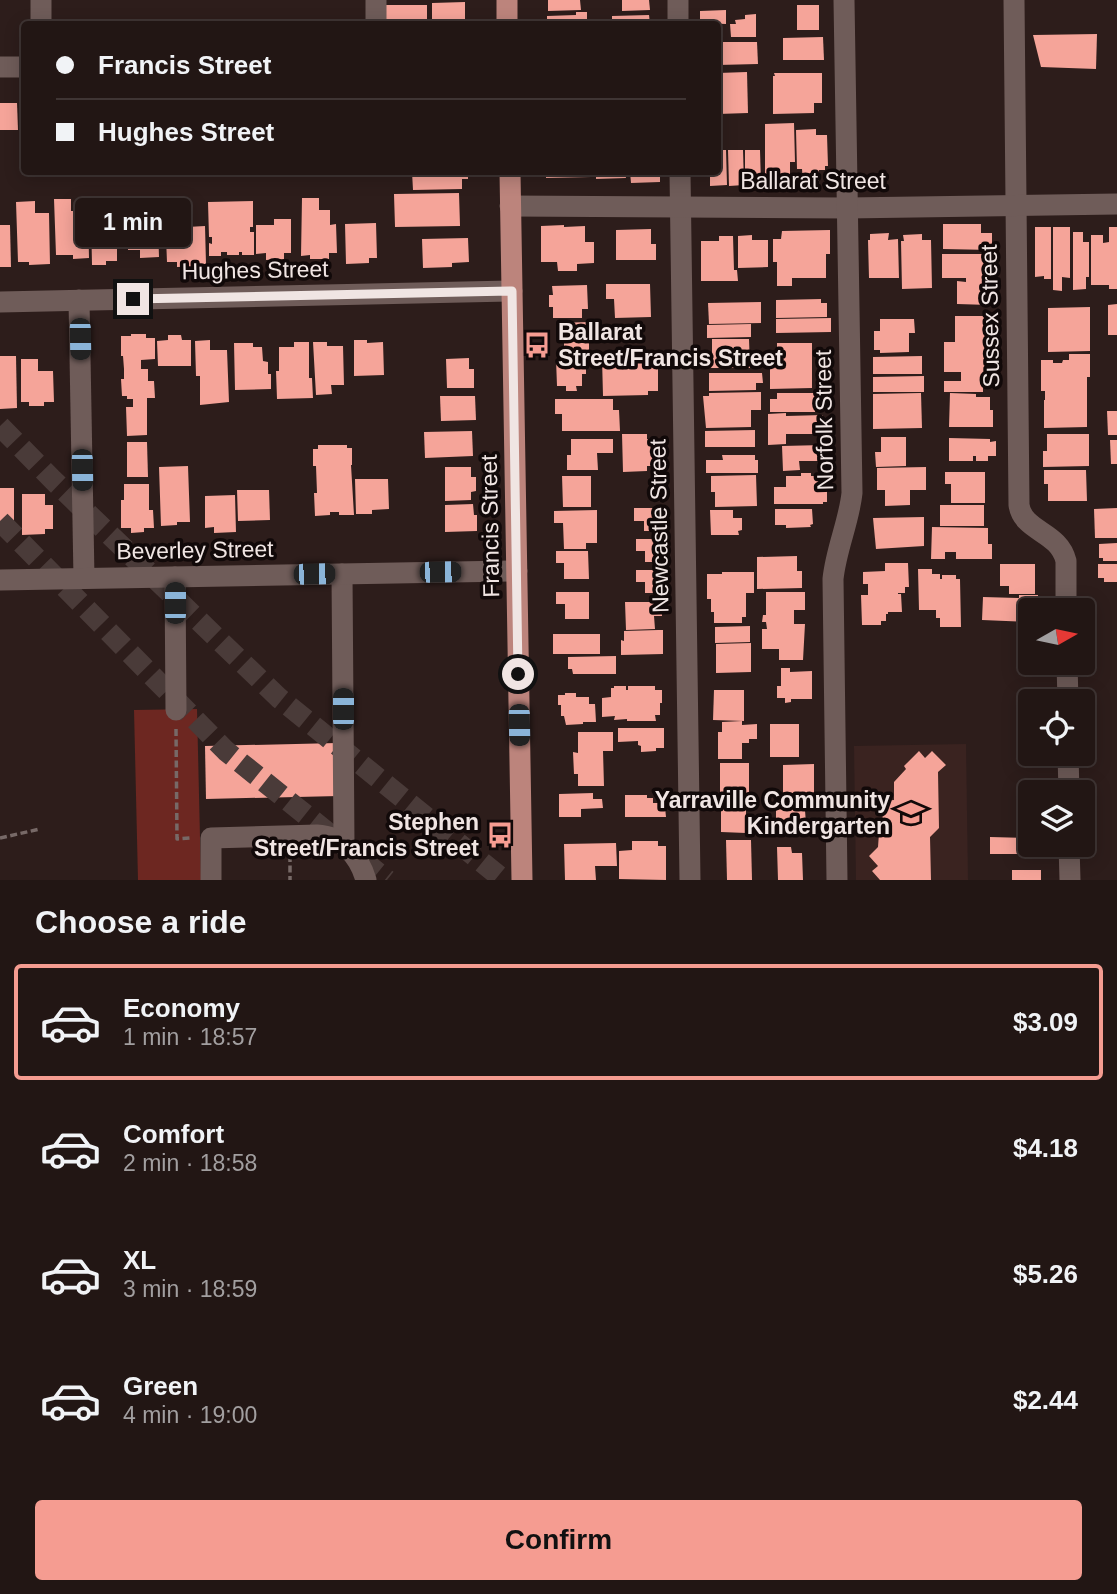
<!DOCTYPE html>
<meta charset="utf-8">
<style>
body{margin:0;font-family:Arial,sans-serif;background:#2a1f1d;color:#f1f3f6;height:100vh;display:flex;flex-direction:column;font-size:26px;white-space:nowrap}
*{box-sizing:border-box;margin:0}
p{font-size:23px;color:#a29fa0}
.icon{flex:none;width:38px;height:38px;fill:none;stroke:currentColor;stroke-width:2;stroke-linecap:round;stroke-linejoin:round}
.map{position:relative;height:880px;overflow:hidden}
.panel{display:flex;flex-direction:column;background:#221614;flex:1}
.panel>*{flex:none}
.hud{position:absolute;left:21px;top:21px;width:700px;height:154px;border-radius:7px;box-shadow:0 4px 18px #0003,0 0 0 2px #3f3534;display:grid;align-content:center;height:154px;padding:0 35px;background:#221614}
.needle{width:46px;rotate:81deg}
.controls{position:absolute;left:1018px;top:598px;display:grid;gap:14px}
.controls a{display:grid;place-items:center;width:77px;height:77px;border-radius:7px;background:#221614;box-shadow:0 4px 18px #0003,0 0 0 2px #3f3534;font-size:35px}
.end{position:absolute;width:32px;height:32px;margin:-16px;border:9px solid #f0e5e3;background:#111;box-shadow:0 0 0 4px #111}
.from{border-radius:50%}
.bubble{position:absolute;height:49px;border-radius:7px;background:#221614;box-shadow:0 4px 18px #0003,0 0 0 2px #3f3534;font-size:23px;font-weight:800;line-height:49px;text-align:center}
.car{position:absolute;width:21px;height:42px;margin:-21px -10px;border-radius:9px;box-shadow:0 0 5px 2px #0007;background:linear-gradient(#222 24%,#8ab4d8 0 40%,#222 0 76%,#8ab4d8 0 86%,#222 0)}
.hud b{display:flex;align-items:center;gap:24px;height:66px;font-size:26px}
.hud b+b{border-top:2px solid #3f3534}
.hud i{width:18px;height:18px;background:#f1f3f6}
ul{padding:0;list-style:none}
li{display:flex;align-items:center;gap:21px;height:116px;margin:0 14px 10px;padding:0 21px;border:4px solid transparent;border-radius:7px}
li div{flex:1}
li b{display:block;font-size:26px}
li em{font-style:normal;font-weight:800}
li.active{border-color:#f59c91}
li>.icon{width:63px;height:63px;stroke-width:1.5}
h2{padding:0 35px;font-size:32px;line-height:84px}
.action{display:flex;gap:14px;margin-top:auto;padding:14px 35px}
.action a{flex:1;height:80px;border-radius:7px;background:#f59c91;color:#111;font-size:28px;font-weight:800;line-height:80px;text-align:center}
.map>svg:first-child{display:block}
</style>
<div class="map">
<svg width="1117" height="880" viewBox="0 0 1117 880">
<rect width="100%" height="100%" fill="#2d1d1b"/>
<polygon fill="#3a2320" points="966,744 968,880 856,880 854,746"/>
<polygon fill="#6d2721" points="197,709 201,880 138,880 134,710"/>
<g fill="#f5a499">
<polygon points="548,0 580,0 581,10 548,11"/>
<polygon points="622,0 649,0 650,10 622,11"/>
<polygon points="465,2 465,24 439,24 439,20 432,20 432,3"/>
<polygon points="383,5 427,5 427,22 423,22 423,24 390,24 390,23 384,23"/>
<rect x="797" y="5" width="22" height="25"/>
<polygon points="726,10 726,24 700,23 700,11"/>
<polygon points="576,12 587,12 587,24 547,24 547,16 576,15"/>
<polygon points="756,14 756,37 731,37 730,24 736,24 735,20 745,19 745,15"/>
<polygon points="649,15 650,24 612,24 612,16"/>
<polygon points="1097,34 1096,69 1041,67 1033,35"/>
<polygon points="823,37 824,60 783,60 783,38"/>
<polygon points="718,42 757,42 758,64 718,65"/>
<polygon points="747,72 748,113 718,114 718,73"/>
<polygon points="774,73 822,73 822,103 814,103 814,113 773,114 773,76 775,76"/>
<polygon points="0,103 17,103 18,130 0,130"/>
<polygon points="794,123 795,162 790,162 790,176 765,177 765,124"/>
<polygon points="816,129 816,135 827,135 828,166 825,166 825,170 819,170 819,183 803,183 802,169 797,169 796,130"/>
<polygon points="718,150 726,150 727,185 710,186 710,172 718,172"/>
<polygon points="728,150 743,150 744,185 729,186"/>
<polygon points="745,150 760,150 761,185 745,185"/>
<polygon points="412,172 468,172 468,179 462,179 462,189 413,190"/>
<polygon points="546,172 591,172 591,177 546,178"/>
<polygon points="596,172 625,172 626,178 596,179"/>
<polygon points="630,172 660,172 660,182 631,183"/>
<polygon points="459,193 460,226 395,227 394,194"/>
<polygon points="302,198 319,198 319,210 330,210 330,225 336,224 337,253 329,253 329,259 310,259 310,255 301,256"/>
<polygon points="54,199 71,199 71,211 88,211 89,258 73,259 73,255 56,255"/>
<polygon points="35,201 35,213 49,213 50,264 29,265 29,262 18,262 16,202"/>
<polygon points="253,201 253,227 250,227 250,232 254,232 254,255 242,255 242,252 239,252 239,255 227,255 227,252 221,252 221,256 209,256 209,243 212,244 212,237 209,237 208,202"/>
<polygon points="137,207 138,214 152,213 152,224 158,224 159,257 140,258 140,250 128,250 128,208"/>
<polygon points="119,214 120,249 117,249 117,261 106,261 106,265 92,265 91,215"/>
<polygon points="274,219 291,219 291,253 284,253 284,259 266,260 266,253 256,254 256,225 274,225"/>
<polygon points="376,223 377,258 369,258 369,263 346,264 345,224"/>
<polygon points="943,224 981,224 981,233 992,233 992,250 943,249"/>
<polygon points="0,225 10,225 11,267 0,267"/>
<polygon points="564,225 564,227 585,226 585,242 594,242 594,263 577,264 577,271 558,271 557,262 541,262 541,226"/>
<polygon points="205,226 206,264 203,264 203,266 177,267 177,262 167,262 166,238 187,237 187,227"/>
<polygon points="1035,227 1051,227 1051,279 1044,279 1044,276 1035,277"/>
<polygon points="1053,227 1070,227 1070,278 1062,277 1062,291 1053,290"/>
<polygon points="1109,227 1117,227 1117,289 1109,289 1109,285 1091,285 1091,235 1103,235 1103,243 1109,242"/>
<polygon points="651,229 651,244 656,244 656,260 616,260 616,230"/>
<polygon points="830,230 830,254 826,254 826,278 792,278 792,286 777,286 777,262 773,262 773,239 781,239 782,231"/>
<polygon points="1073,232 1083,232 1083,242 1089,242 1089,277 1086,277 1086,289 1073,290"/>
<polygon points="889,233 888,240 898,239 899,278 869,278 868,240 870,240 870,234"/>
<polygon points="922,234 922,240 931,240 932,288 902,289 901,241 904,241 903,235"/>
<polygon points="752,235 752,240 768,240 768,267 738,268 738,236"/>
<polygon points="719,236 733,236 734,270 737,270 738,281 701,281 701,241 719,241"/>
<polygon points="468,238 469,262 452,263 452,267 423,268 422,239"/>
<polygon points="942,254 989,254 989,305 957,304 957,281 966,282 966,278 942,278"/>
<polygon points="606,284 650,284 651,317 615,318 614,299 606,299"/>
<polygon points="587,285 588,309 582,309 582,318 553,318 553,307 549,307 549,295 553,295 552,286"/>
<polygon points="821,299 821,303 827,303 827,317 776,318 776,300"/>
<polygon points="761,302 761,323 709,324 708,303"/>
<polygon points="1117,304 1117,335 1108,335 1108,305"/>
<polygon points="1090,307 1090,351 1048,352 1048,308"/>
<polygon points="955,316 990,316 990,343 998,343 998,372 994,372 994,387 983,387 983,392 944,392 944,381 961,381 961,372 944,372 944,342 955,342"/>
<polygon points="831,318 831,332 776,333 776,319"/>
<polygon points="880,319 914,319 915,333 909,333 909,352 880,353 880,350 874,350 874,331 880,331"/>
<polygon points="589,322 589,355 564,355 564,338 558,338 558,323"/>
<polygon points="751,324 751,337 707,338 707,325"/>
<polygon points="131,334 146,334 146,338 155,338 155,359 141,360 141,369 148,369 148,381 154,381 155,398 147,398 147,435 127,436 126,407 133,407 133,399 127,399 127,396 122,396 121,379 124,379 124,369 123,356 121,356 121,336 131,336"/>
<polygon points="168,335 181,335 182,340 191,340 191,366 158,366 157,341 168,340"/>
<polygon points="712,339 749,339 750,368 708,368 708,355 712,355"/>
<polygon points="210,340 210,350 227,350 229,402 200,405 200,376 196,376 195,341"/>
<polygon points="354,340 367,340 367,343 383,342 384,375 354,376"/>
<polygon points="294,342 309,342 309,378 312,378 313,398 277,399 276,371 279,371 279,347 294,347"/>
<polygon points="313,342 327,342 327,346 343,346 344,385 331,385 332,394 316,395"/>
<polygon points="234,343 253,343 253,347 262,347 263,361 268,362 268,374 271,374 271,389 235,390"/>
<polygon points="777,343 812,343 812,388 770,389 770,365 777,365"/>
<polygon points="1069,354 1090,354 1090,377 1087,377 1087,427 1044,428 1044,400 1045,400 1045,391 1041,391 1041,360 1053,360 1053,363 1062,363 1063,360 1069,360"/>
<polygon points="0,356 16,356 17,408 0,409"/>
<polygon points="922,356 922,374 873,374 873,357"/>
<polygon points="469,358 469,369 474,369 474,388 447,388 446,359"/>
<polygon points="602,358 630,358 630,361 647,361 647,363 658,363 658,391 648,391 648,395 603,396"/>
<polygon points="21,359 38,359 38,371 53,371 54,402 44,402 44,406 29,406 29,402 21,402"/>
<polygon points="556,359 586,359 586,374 582,374 582,386 576,386 577,391 566,391 566,386 557,386"/>
<polygon points="709,373 762,373 763,383 756,383 756,390 709,391"/>
<polygon points="924,376 924,392 873,392 873,377"/>
<polygon points="761,392 761,410 751,410 751,427 706,428 703,396 709,396 709,393"/>
<polygon points="777,393 830,393 830,410 815,410 815,412 770,412 770,399 777,399"/>
<polygon points="921,393 922,428 873,429 873,394"/>
<polygon points="950,393 976,394 976,397 990,397 990,410 993,410 993,427 949,427"/>
<polygon points="440,396 475,396 476,420 441,421"/>
<polygon points="555,399 613,399 613,410 619,410 620,431 562,431 562,414 555,414"/>
<polygon points="1107,411 1117,411 1117,435 1108,435"/>
<polygon points="786,413 786,416 823,415 823,434 786,434 786,444 768,445 768,414"/>
<polygon points="755,430 755,447 705,447 705,431"/>
<polygon points="472,431 473,456 425,458 424,432"/>
<polygon points="622,434 647,434 647,439 654,439 654,466 647,466 647,471 623,472"/>
<polygon points="1047,434 1089,434 1089,466 1043,467 1043,451 1047,451"/>
<polygon points="881,437 906,437 906,466 876,467 875,452 881,452"/>
<polygon points="949,438 990,439 990,442 996,441 996,456 988,456 988,461 976,461 976,456 973,456 973,461 949,461"/>
<polygon points="571,439 613,439 613,453 597,453 598,470 567,470 567,455 571,455"/>
<polygon points="1110,440 1117,440 1117,464 1111,464"/>
<polygon points="127,442 147,442 148,477 127,477"/>
<polygon points="318,445 347,445 347,448 352,448 352,465 351,465 354,515 339,515 339,512 330,512 330,515 315,516 314,493 317,493 316,466 313,466 313,449 318,449"/>
<polygon points="823,445 823,461 799,461 800,470 783,471 782,446"/>
<polygon points="722,455 755,455 755,460 758,460 758,473 706,473 706,460 723,460"/>
<polygon points="188,466 190,522 177,522 177,525 161,526 159,467"/>
<polygon points="445,467 471,467 471,477 476,477 476,491 471,492 471,500 445,501"/>
<polygon points="926,467 926,490 910,490 910,505 885,506 885,490 877,490 877,468"/>
<polygon points="1044,470 1086,470 1087,501 1048,501 1048,484 1044,484"/>
<polygon points="945,472 985,472 985,503 951,503 951,484 945,484"/>
<polygon points="801,473 811,473 811,476 823,476 823,478 827,478 827,502 823,502 823,504 774,504 774,487 786,487 786,476 801,476"/>
<polygon points="756,475 757,506 715,507 715,492 711,492 711,476"/>
<polygon points="562,476 591,476 591,507 563,507"/>
<polygon points="355,479 388,479 389,509 372,510 372,514 356,514"/>
<polygon points="124,484 149,484 149,510 153,510 154,528 144,528 144,532 131,533 131,528 121,528 121,500 124,500"/>
<polygon points="0,488 14,488 14,527 11,527 11,530 0,530"/>
<polygon points="237,490 269,490 270,520 238,521"/>
<polygon points="22,494 45,494 45,505 53,505 53,529 45,529 45,534 22,535"/>
<polygon points="235,495 236,532 214,533 214,527 205,528 205,496"/>
<polygon points="473,504 474,515 477,515 477,531 445,532 445,505"/>
<rect x="940" y="505" width="44" height="21"/>
<polygon points="634,508 663,508 663,521 658,521 658,531 644,531 644,521 634,521"/>
<polygon points="1117,508 1117,538 1095,538 1094,509"/>
<polygon points="775,509 812,509 813,524 810,525 811,527 786,528 786,525 775,525"/>
<polygon points="597,510 597,543 586,543 586,549 564,549 563,523 554,523 554,511"/>
<polygon points="710,510 733,510 733,518 742,518 742,530 738,531 739,535 711,535"/>
<polygon points="924,517 924,546 876,549 873,518"/>
<polygon points="932,527 988,528 988,544 992,544 992,559 956,559 956,552 945,552 945,559 931,559"/>
<polygon points="636,539 662,539 663,551 658,551 658,562 645,562 645,551 636,551"/>
<polygon points="1117,543 1117,561 1103,561 1103,558 1099,558 1099,544"/>
<polygon points="556,551 588,551 589,579 564,579 564,563 556,563"/>
<polygon points="797,556 797,571 802,571 802,588 757,589 757,557"/>
<polygon points="885,563 908,563 909,587 905,587 905,593 898,593 898,594 901,594 902,612 888,612 888,614 886,614 886,621 881,621 881,625 862,625 861,595 868,595 868,584 863,584 863,572 885,571"/>
<polygon points="1000,564 1035,564 1035,594 1009,594 1009,586 1000,586"/>
<polygon points="1098,564 1117,564 1117,582 1104,582 1104,578 1098,578"/>
<polygon points="918,569 932,569 932,574 940,574 940,579 942,579 942,575 956,575 956,579 960,579 961,627 940,627 940,618 936,618 936,610 919,610"/>
<polygon points="636,570 663,570 663,582 659,582 659,593 645,593 645,582 636,582"/>
<polygon points="722,572 754,572 754,593 746,593 746,617 742,617 742,623 714,623 714,612 711,612 711,599 707,599 707,574 722,574"/>
<polygon points="556,592 589,592 589,619 565,619 565,604 556,604"/>
<polygon points="766,592 805,592 805,610 794,610 794,624 805,624 803,660 779,660 779,649 762,649 762,629 767,629 766,622 762,622 763,615 766,615"/>
<polygon points="1019,595 1038,595 1038,611 1031,611 1030,622 982,620 983,597 1019,598"/>
<polygon points="625,602 661,602 662,616 654,616 655,629 626,630"/>
<polygon points="750,626 750,642 715,643 715,627"/>
<polygon points="658,630 663,630 663,654 621,655 621,640 624,641 624,631"/>
<rect x="553" y="634" width="47" height="20"/>
<polygon points="751,643 751,672 716,673 716,644"/>
<polygon points="616,656 616,674 573,674 572,669 568,669 568,657"/>
<polygon points="781,668 790,668 790,672 812,671 812,699 791,699 791,702 785,703 785,698 777,698 777,686 781,686"/>
<polygon points="614,686 626,686 626,690 628,690 628,686 655,686 655,690 662,690 662,703 660,703 660,715 655,715 656,721 627,721 627,719 614,720 615,716 602,717 602,698 611,697 611,688 614,688"/>
<polygon points="714,690 744,690 744,721 713,720"/>
<polygon points="565,693 576,693 576,697 589,697 589,704 595,704 596,722 583,722 583,724 566,725 564,716 561,716 561,705 558,705 558,695 565,695"/>
<polygon points="742,721 742,725 757,724 757,739 749,739 749,743 742,743 742,759 718,759 718,732 722,732 722,722"/>
<rect x="770" y="724" width="29" height="33"/>
<polygon points="618,728 664,728 664,748 656,748 656,751 641,752 641,746 638,745 638,741 618,742"/>
<polygon points="578,732 613,732 613,751 603,751 604,786 578,786 578,774 574,774 573,752 578,753"/>
<polygon points="337,743 339,796 206,799 205,746"/>
<polygon points="919,751 925,758 932,751 946,765 938,772 939,828 930,837 931,880 880,880 872,871 878,866 869,856 878,847 879,833 883,829 882,801 894,800 894,782 906,769 904,766"/>
<polygon points="720,763 749,763 749,793 720,794"/>
<polygon points="814,764 814,793 783,793 783,765"/>
<polygon points="593,793 593,799 602,799 603,808 581,809 581,817 559,817 559,794"/>
<polygon points="625,795 647,795 647,798 653,798 653,803 661,803 661,807 665,807 666,817 625,817"/>
<polygon points="809,797 810,810 805,810 806,824 802,824 801,834 785,834 785,830 781,830 781,824 776,824 776,810 783,809 783,807 780,807 780,804 775,804 775,798"/>
<polygon points="721,803 746,803 746,833 721,832"/>
<polygon points="990,837 1031,838 1031,845 1036,845 1036,854 990,854"/>
<polygon points="726,840 751,840 752,880 727,880"/>
<polygon points="632,841 658,841 658,846 666,846 666,880 619,879 619,851 632,850"/>
<polygon points="616,843 617,866 595,866 596,880 565,880 564,844"/>
<polygon points="777,847 791,847 792,853 802,853 803,880 778,880"/>
<rect x="1012" y="870" width="29" height="10"/>
</g>
<g fill="none" stroke-linecap="round" stroke-linejoin="round">
<g stroke="#4a3b39" stroke-width="21" stroke-dasharray="21 10" stroke-linecap="butt">
<polyline points="0,426 53,480 279,698 504,880"/>
<polyline points="0,521 226,751 387,880"/>
</g>
<g stroke="#776967" stroke-width="3.5" stroke-dasharray="7 3.5" stroke-linecap="butt">
<polyline points="176,729 177,839 190,838"/>
<polyline points="0,838 40,829"/>
<polyline points="290,855 290,880"/>
</g>
<g stroke="#6f5c59" stroke-width="21">
<polyline points="376,0 376,24"/>
<polyline points="678,0 678,24"/>
<path d="M1014 0 1019 505C1023 532 1059 531 1066 561V611"/>
<polyline points="41,24 41,0"/>
<polyline points="0,67 24,67"/>
<polyline points="680,172 690,880"/>
<polyline points="510,206 847,208 1117,204"/>
<polyline points="79,300 84,578"/>
<polyline points="0,302 512,291"/>
<polyline points="342,574 344,844"/>
<polyline points="175,577 176,710"/>
<polyline points="0,580 517,571"/>
<polyline points="1067,663 1068,702"/>
<polyline points="1068,754 1069,793"/>
<polyline points="1069,845 1070,880"/>
<path d="M211 880V838L317 835C342 836 359 856 366 880"/>
<path d="M837 880 833 579C836 549 849 522 852 493L844 0"/>
</g>
<g stroke="#bc847c" stroke-width="21">
<polyline points="507,0 507,24"/>
<polyline points="510,172 522,880"/>
</g>
</g>
<g fill="none" stroke-linecap="round" stroke-linejoin="round">
<polyline stroke="#f0e5e3" stroke-width="9" points="133,299 512,291 518,674"/>
</g>
<defs>
<g id="bus-bare" transform="scale(2.1)"><path d="M-5-6H5V4H4V6H2V4H-2V6H-4V4H-5ZM-3.5-4V0h7V-4ZM-3.5 1.2v1.5H-2V1.2ZM2 1.2v1.5H3.5V1.2Z" fill="#f59c91" stroke="#110909" stroke-width="2.5" paint-order="stroke"/></g>
<g id="school-bare" transform="scale(2.1)"><path d="M0-5L7-2L0 1L-7-2ZM-4 1L0 2.5L4 1V4Q0 6-4 4Z" fill="#f59c91" stroke="#110909" stroke-width="2.5" paint-order="stroke"/></g>
</defs>
<g fill-rule="evenodd">
<use href="#bus-bare" x="537" y="345"/>
<use href="#school-bare" x="911" y="813"/>
<use href="#bus-bare" x="500" y="835"/>
</g>
<g text-anchor="middle" stroke-width="7" stroke-linejoin="round" paint-order="stroke">
<g font-size="23" fill="#f0e5e3" stroke="#110909">
<text x="813" y="189">Ballarat Street</text>
<text transform="translate(255 270) rotate(-1)" y="8">Hughes Street</text>
<text transform="translate(990 316) rotate(-91)" y="8">Sussex Street</text>
<text transform="translate(824 420) rotate(-91)" y="8">Norfolk Street</text>
<text transform="translate(490 526) rotate(-91)" y="8">Francis Street</text>
<text transform="translate(659 526) rotate(-91)" y="8">Newcastle Street</text>
<text transform="translate(195 550) rotate(-1)" y="8">Beverley Street</text>
</g>
<g font-size="23" font-weight="bold" fill="#f0e5e3" stroke="#110909" text-anchor="end">
<text x="558" y="340" text-anchor="start">Ballarat<tspan x="558" dy="26">Street/Francis Street</tspan></text>
<text x="890" y="808">Yarraville Community<tspan x="890" dy="26">Kindergarten</tspan></text>
<text x="479" y="830">Stephen<tspan x="479" dy="26">Street/Francis Street</tspan></text>
</g>
</g>
</svg>
<div class="controls">
<a><svg class="needle" viewBox="-14 -14 28 28"><path d="M0-13l5 13h-10z" fill="#e53935"/><path d="M0 13l5-13h-10z" fill="#a29fa0"/></svg></a>
<a><svg class="icon" aria-label="locate" viewBox="0 0 24 24"><circle cx="12" cy="12" r="6"/><path d="M12 2v4M12 18v4M2 12h4M18 12h4"/></svg></a>
<a><svg class="icon" aria-label="layers" viewBox="0 0 24 24"><path d="M12 4l9 5-9 5-9-5zM3 14l9 5 9-5"/></svg></a>
</div>
<i class="end from" style="left:518px;top:674px"></i>
<i class="end" style="left:133px;top:299px"></i>
<div class="bubble" style="left:75px;top:198px;width:116px">1 min</div>
<i class="car" style="left:80px;top:339px;rotate:179deg"></i>
<i class="car" style="left:82px;top:470px;rotate:179deg"></i>
<i class="car" style="left:440px;top:572px;rotate:89deg"></i>
<i class="car" style="left:314px;top:574px;rotate:89deg"></i>
<i class="car" style="left:175px;top:603px;rotate:0deg"></i>
<i class="car" style="left:343px;top:709px;rotate:0deg"></i>
<i class="car" style="left:519px;top:725px;rotate:179deg"></i>
<div class="hud">
<b><i class="from"></i>Francis Street</b>
<b><i></i>Hughes Street</b>
</div>
</div>
<section class="panel">
<h2>Choose a ride</h2>
<ul>
<li class="active"><svg class="icon" aria-label="car" viewBox="0 0 24 24"><path d="M5 17H2v-5l4-1 3-4h7l3 4 3 1v5h-3M9 17h6M6 11h13"/><circle cx="7" cy="17" r="2"/><circle cx="17" cy="17" r="2"/></svg><div><b>Economy</b><p>1 min · 18:57</p></div><em>$3.09</em></li>
<li><svg class="icon" aria-label="car" viewBox="0 0 24 24"><path d="M5 17H2v-5l4-1 3-4h7l3 4 3 1v5h-3M9 17h6M6 11h13"/><circle cx="7" cy="17" r="2"/><circle cx="17" cy="17" r="2"/></svg><div><b>Comfort</b><p>2 min · 18:58</p></div><em>$4.18</em></li>
<li><svg class="icon" aria-label="car" viewBox="0 0 24 24"><path d="M5 17H2v-5l4-1 3-4h7l3 4 3 1v5h-3M9 17h6M6 11h13"/><circle cx="7" cy="17" r="2"/><circle cx="17" cy="17" r="2"/></svg><div><b>XL</b><p>3 min · 18:59</p></div><em>$5.26</em></li>
<li><svg class="icon" aria-label="car" viewBox="0 0 24 24"><path d="M5 17H2v-5l4-1 3-4h7l3 4 3 1v5h-3M9 17h6M6 11h13"/><circle cx="7" cy="17" r="2"/><circle cx="17" cy="17" r="2"/></svg><div><b>Green</b><p>4 min · 19:00</p></div><em>$2.44</em></li>
</ul>
<div class="action"><a>Confirm</a></div>
</section>
